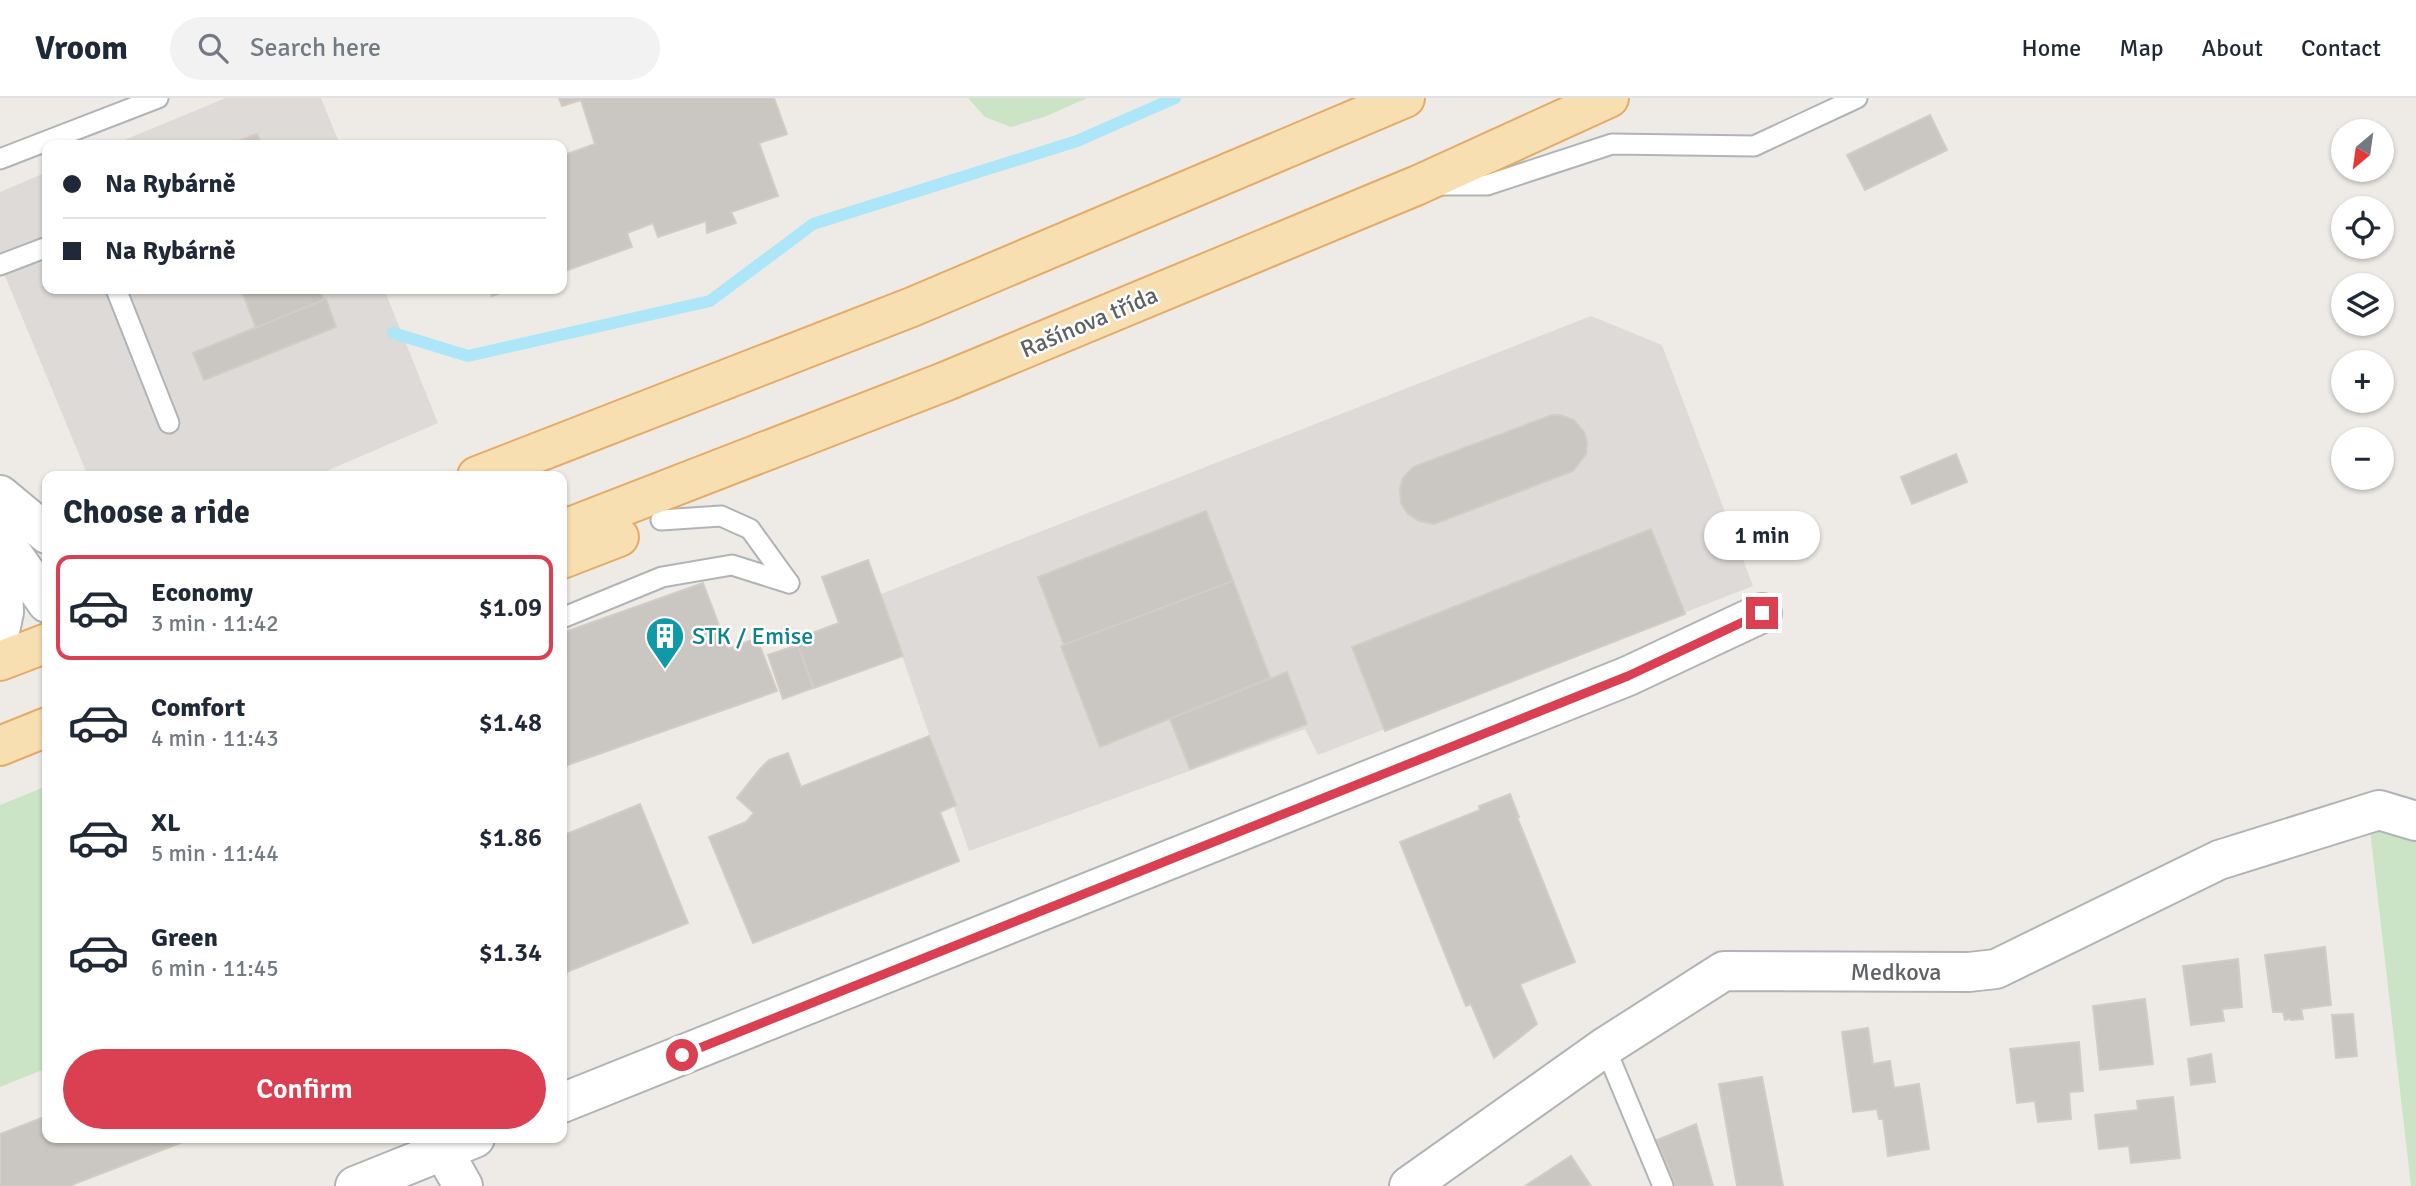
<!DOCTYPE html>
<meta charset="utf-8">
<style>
body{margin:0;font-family:Signika,sans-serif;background:#f2f2f3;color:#1f2937;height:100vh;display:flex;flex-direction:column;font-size:26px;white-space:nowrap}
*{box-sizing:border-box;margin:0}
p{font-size:23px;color:#747a83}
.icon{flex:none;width:38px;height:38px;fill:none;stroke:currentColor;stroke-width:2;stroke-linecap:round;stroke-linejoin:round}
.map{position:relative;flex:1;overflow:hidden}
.drawer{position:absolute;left:42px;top:373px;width:525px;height:672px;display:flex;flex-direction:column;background:#fff;border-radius:14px;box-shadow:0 2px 5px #0004}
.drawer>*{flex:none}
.top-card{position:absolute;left:42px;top:42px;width:525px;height:154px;border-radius:14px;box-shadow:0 2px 5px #0004;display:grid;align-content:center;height:154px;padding:0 21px;background:#fff}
.needle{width:46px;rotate:209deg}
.fabs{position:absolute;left:2331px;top:21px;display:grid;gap:14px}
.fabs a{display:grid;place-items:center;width:63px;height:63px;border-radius:50%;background:#fff;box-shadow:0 2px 5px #0004;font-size:35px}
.end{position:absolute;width:32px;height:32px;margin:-16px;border:9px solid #db3f52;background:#fff;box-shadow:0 0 0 4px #fff}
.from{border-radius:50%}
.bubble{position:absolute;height:49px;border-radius:24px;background:#fff;box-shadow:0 2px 5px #0004;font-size:23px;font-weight:600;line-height:49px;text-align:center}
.top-card b{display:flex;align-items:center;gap:24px;height:66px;font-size:26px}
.top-card b+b{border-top:2px solid #e0e1e3}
.top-card i{width:18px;height:18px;background:#1f2937}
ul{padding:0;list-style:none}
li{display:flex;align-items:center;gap:21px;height:105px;margin:0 14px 10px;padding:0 7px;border:4px solid transparent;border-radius:14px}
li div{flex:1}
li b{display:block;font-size:26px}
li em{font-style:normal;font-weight:600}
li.current{border-color:#db3f52}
li>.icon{width:63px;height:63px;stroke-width:1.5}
h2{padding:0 21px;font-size:32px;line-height:84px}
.cta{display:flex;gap:14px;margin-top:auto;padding:14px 21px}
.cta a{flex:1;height:80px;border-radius:42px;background:#db3f52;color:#fff;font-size:28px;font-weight:600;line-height:80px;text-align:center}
header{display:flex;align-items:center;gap:42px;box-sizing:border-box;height:98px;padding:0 35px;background:#fff;border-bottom:2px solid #e0e1e3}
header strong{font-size:33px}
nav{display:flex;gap:38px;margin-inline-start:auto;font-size:24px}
.search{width:490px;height:63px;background:#f2f2f3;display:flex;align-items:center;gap:18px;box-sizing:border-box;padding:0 24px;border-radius:38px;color:#747a83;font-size:26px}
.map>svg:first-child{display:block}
</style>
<header>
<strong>Vroom</strong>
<div class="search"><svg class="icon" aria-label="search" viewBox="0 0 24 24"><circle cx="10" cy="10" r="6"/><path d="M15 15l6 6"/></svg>Search here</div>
<nav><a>Home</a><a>Map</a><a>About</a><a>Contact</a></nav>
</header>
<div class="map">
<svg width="2416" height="1088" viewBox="0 0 2416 1088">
<rect width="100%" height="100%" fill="#eeebe6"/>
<g fill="#dddad8">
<polygon points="226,0 321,0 340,47 112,47"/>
<polygon points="47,74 47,191 384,191 438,325 315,378 88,378 0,166 0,94"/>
<polygon points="1591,218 1662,247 1753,488 1318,657 1305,631 969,753 881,496"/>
</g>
<g fill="#cbe4c5">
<polygon points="968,0 1087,0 1044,19 1011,29 985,19"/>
<polygon points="47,688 47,970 0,989 0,707"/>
<polygon points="2377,731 2416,743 2416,1088 2411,1088 2370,732"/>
</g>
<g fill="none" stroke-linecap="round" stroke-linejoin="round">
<polyline stroke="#ace6f8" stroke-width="12" points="393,235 468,258 710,203 813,126 1077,43 1175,0"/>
</g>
<g fill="#cac6c2" stroke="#d3ccc5" stroke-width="2">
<polygon points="559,0 774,0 787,36 759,45 778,98 731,114 736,125 707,135 706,123 658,139 653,125 627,135 632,149 562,174 562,58 595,46 581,2 562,8"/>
<polygon points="1930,17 1947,52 1865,92 1847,57"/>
<polygon points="257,36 262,47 228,47"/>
<polygon points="241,191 319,191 324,202 256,230"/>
<polygon points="489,191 512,191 492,198"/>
<polygon points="326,201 336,229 204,282 193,255"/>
<polygon points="1552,317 1560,317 1574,322 1584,334 1587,345 1586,356 1573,373 1434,426 1419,423 1407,415 1401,405 1400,390 1403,380 1413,369"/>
<polygon points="1956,356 1967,384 1912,406 1901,379"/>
<polygon points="1206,413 1233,483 1064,547 1038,479"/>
<polygon points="1651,431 1685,516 1385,633 1352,549"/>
<polygon points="868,462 903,558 814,590 796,541 839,525 822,479"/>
<polygon points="1233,483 1270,580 1100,649 1061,548"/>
<polygon points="703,485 728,551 757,540 777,593 562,669 562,535"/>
<polygon points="798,547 813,590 783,601 768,557"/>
<polygon points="1287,574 1307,626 1190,671 1170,621"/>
<polygon points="929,638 956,707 940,714 959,763 753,845 709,739 746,724 754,715 737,700 760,671 769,662 788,655 801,689"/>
<polygon points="1510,696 1519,719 1517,719 1575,864 1520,886 1537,926 1494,960 1471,906 1466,908 1400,744 1480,712 1479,708"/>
<polygon points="640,706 688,825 562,876 562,738"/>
<polygon points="2325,849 2331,907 2301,911 2303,921 2291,922 2291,920 2285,922 2283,914 2273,914 2265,857"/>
<polygon points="2238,861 2242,909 2222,911 2224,923 2191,927 2183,868"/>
<polygon points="2145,901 2153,966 2100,972 2093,908"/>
<polygon points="2353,916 2357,958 2336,960 2332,917"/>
<polygon points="1868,930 1873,966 1890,963 1894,990 1919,986 1929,1051 1888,1058 1883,1021 1879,1021 1877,1011 1853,1014 1842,934"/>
<polygon points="2079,944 2083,993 2069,994 2071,1021 2038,1024 2035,1003 2017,1005 2010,951"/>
<polygon points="2211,956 2215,984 2191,987 2188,961"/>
<polygon points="1762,979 1783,1088 1737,1088 1719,986"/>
<polygon points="2173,999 2180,1060 2131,1065 2129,1048 2099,1051 2095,1017 2138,1012 2137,1003"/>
<polygon points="47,1018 47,1040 193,1040 69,1088 0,1088 0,1036"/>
<polygon points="1696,1026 1713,1088 1676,1088 1657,1042"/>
<polygon points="1571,1058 1591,1088 1525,1088"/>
</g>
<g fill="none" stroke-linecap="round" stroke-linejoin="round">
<g stroke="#b1b4b7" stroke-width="23">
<g id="lane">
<polyline points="0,61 158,0"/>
<polyline points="1440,87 1487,87 1612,46 1754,48 1857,0"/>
<polyline points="0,167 47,149"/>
<polyline points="116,191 169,325"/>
<polyline points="661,422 721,418 750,431 789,485"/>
<polyline points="562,520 662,479 732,467 789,485"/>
<polyline points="1605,949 1663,1088"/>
</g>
</g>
<g stroke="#b1b4b7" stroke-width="42">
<g id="street">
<polyline points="0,397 47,436"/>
<polyline points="2,441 47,505"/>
<polyline points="0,533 4,514 2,444"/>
<polyline points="562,1005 1628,578 1762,515"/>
<polyline points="436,1040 463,1088"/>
<polyline points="355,1088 475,1040"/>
<polyline points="1409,1088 1605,949 1724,873 1969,874 1996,871 2219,762 2379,712 2416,723"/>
</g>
</g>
<g stroke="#e6aa67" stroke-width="42">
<g id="primary">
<polyline points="477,378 912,209 1405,0"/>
<polyline points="562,432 944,284 1418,87 1609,0"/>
<polyline points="562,461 619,439"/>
<polyline points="0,563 47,545"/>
<polyline points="0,648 47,629"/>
</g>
</g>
<use href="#lane" stroke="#fff" stroke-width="19"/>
<use href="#street" stroke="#fff" stroke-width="38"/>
<use href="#primary" stroke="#f8dfb1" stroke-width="38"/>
</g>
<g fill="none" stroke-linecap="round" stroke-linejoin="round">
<polyline stroke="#db3f52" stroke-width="9" points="682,957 1628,578 1762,515"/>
</g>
<defs>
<g id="building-pin" transform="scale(2.0125)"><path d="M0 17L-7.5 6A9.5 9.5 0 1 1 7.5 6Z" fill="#0f9aa8" stroke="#fff"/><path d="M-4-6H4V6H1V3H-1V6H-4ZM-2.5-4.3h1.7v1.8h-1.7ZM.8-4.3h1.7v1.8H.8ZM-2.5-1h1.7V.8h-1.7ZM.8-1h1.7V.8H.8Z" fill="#fff"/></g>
</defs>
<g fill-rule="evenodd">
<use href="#building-pin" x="665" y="538"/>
</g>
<g text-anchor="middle" stroke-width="5" stroke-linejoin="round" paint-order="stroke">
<g font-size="24" fill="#5e6265" stroke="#fff">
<text transform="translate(1089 224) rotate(-23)" y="8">Rašínova třída</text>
<text x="1896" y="882">Medkova</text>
</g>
<g font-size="24" fill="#0d838f" stroke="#fff" text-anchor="start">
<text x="692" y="546">STK / Emise</text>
</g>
</g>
</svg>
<div class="fabs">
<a><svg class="needle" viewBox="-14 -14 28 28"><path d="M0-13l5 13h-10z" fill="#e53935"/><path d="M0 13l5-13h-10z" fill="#747a83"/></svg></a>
<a><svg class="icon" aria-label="locate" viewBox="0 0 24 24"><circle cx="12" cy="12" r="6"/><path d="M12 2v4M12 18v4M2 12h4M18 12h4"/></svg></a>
<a><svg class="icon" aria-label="layers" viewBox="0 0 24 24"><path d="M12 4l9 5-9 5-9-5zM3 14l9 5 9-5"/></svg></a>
<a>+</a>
<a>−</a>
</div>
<i class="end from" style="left:682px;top:957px"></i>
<i class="end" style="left:1762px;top:515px"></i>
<div class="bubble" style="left:1704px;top:413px;width:116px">1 min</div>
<div class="top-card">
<b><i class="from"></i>Na Rybárně</b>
<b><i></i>Na Rybárně</b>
</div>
<section class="drawer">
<h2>Choose a ride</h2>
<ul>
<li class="current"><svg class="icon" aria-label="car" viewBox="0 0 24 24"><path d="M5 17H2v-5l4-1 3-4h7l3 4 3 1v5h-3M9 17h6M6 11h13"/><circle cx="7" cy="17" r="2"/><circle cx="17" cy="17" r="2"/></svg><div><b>Economy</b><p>3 min · 11:42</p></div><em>$1.09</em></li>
<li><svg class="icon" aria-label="car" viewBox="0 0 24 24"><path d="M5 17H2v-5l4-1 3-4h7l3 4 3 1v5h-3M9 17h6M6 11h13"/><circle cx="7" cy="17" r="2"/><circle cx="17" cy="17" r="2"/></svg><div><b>Comfort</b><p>4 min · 11:43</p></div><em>$1.48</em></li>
<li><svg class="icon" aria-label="car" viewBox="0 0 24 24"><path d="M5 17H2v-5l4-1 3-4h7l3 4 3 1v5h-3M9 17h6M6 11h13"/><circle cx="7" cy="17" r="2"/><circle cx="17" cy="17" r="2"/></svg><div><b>XL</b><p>5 min · 11:44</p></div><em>$1.86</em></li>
<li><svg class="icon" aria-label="car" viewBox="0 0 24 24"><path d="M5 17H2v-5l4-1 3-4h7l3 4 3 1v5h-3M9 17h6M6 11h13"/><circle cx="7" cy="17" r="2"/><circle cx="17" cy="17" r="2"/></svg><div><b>Green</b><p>6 min · 11:45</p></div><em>$1.34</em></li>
</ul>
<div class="cta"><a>Confirm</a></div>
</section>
</div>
